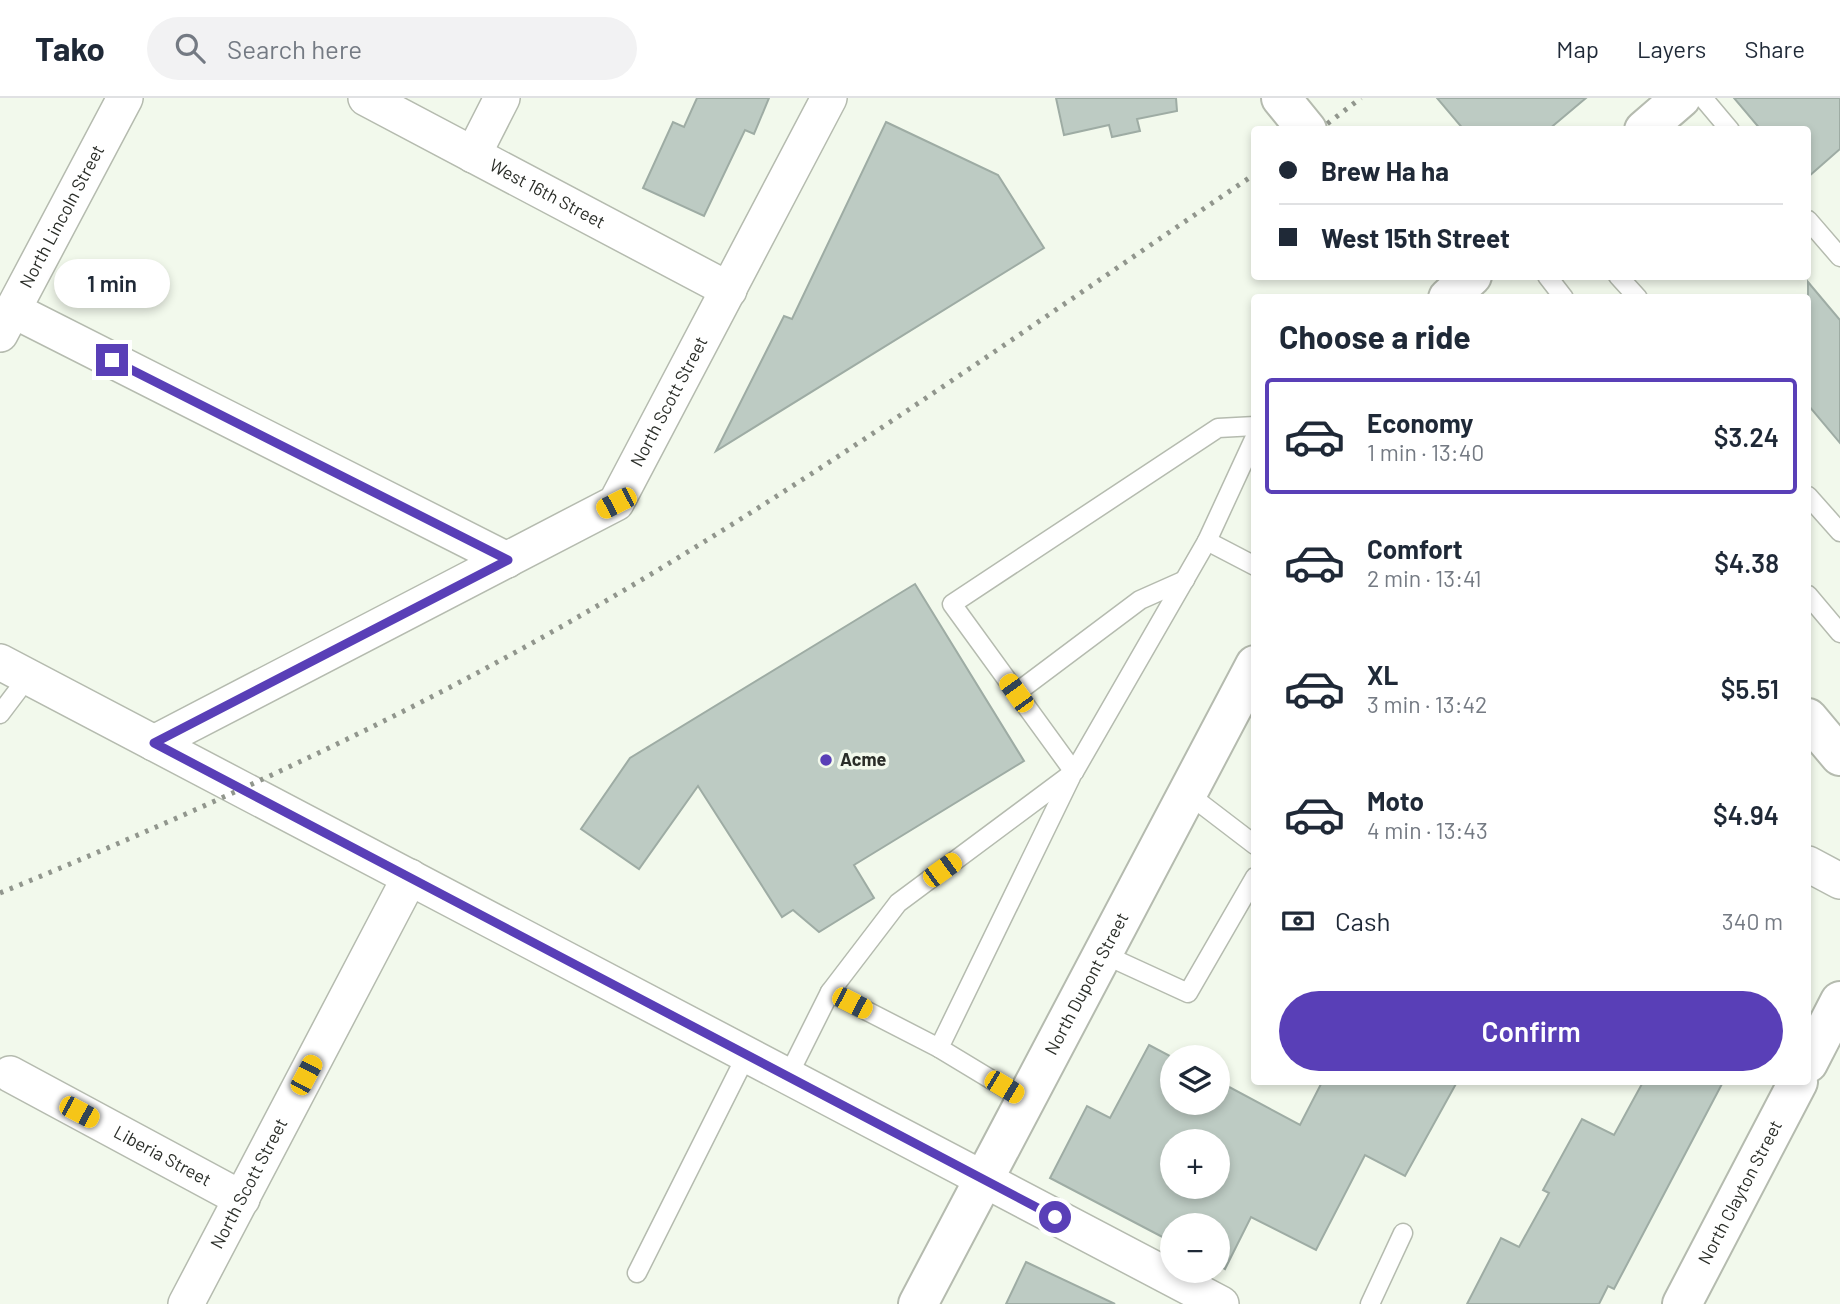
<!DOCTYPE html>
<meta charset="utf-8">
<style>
body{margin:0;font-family:Barlow,sans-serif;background:#f2f2f3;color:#1f2937;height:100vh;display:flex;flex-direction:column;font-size:26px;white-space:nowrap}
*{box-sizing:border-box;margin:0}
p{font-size:23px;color:#747a83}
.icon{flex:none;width:38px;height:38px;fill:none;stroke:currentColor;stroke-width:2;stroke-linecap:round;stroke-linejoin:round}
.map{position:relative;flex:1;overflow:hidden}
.drawer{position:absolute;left:1251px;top:196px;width:560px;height:791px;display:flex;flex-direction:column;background:#fff;border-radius:7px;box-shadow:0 4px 10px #0003}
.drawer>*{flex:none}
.hud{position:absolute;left:1251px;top:28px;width:560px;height:154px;border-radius:7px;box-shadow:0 4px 10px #0003;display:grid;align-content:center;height:154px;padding:0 28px;background:#fff}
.fabs{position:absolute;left:1160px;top:947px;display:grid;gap:14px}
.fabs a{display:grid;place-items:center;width:70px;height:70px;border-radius:50%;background:#fff;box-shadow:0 4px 10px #0003;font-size:35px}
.end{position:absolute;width:32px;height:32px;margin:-16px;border:9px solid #593fb7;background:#fff;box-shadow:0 0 0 4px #fff}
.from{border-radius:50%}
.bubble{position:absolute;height:49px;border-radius:24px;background:#fff;box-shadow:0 4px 10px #0003;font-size:23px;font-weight:600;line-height:49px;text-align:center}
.car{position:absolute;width:21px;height:42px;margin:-21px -10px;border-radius:9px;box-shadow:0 0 5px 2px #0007;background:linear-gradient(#f5c518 24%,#345 0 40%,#f5c518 0 76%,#345 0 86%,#f5c518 0)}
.hud b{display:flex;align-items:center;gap:24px;height:66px;font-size:26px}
.hud b+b{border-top:2px solid #e0e1e3}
.hud i{width:18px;height:18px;background:#1f2937}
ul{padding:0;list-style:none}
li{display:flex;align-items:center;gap:21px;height:116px;margin:0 14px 10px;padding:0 14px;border:4px solid transparent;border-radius:7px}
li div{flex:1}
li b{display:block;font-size:26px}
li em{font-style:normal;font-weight:600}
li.active{border-color:#593fb7}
li>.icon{width:63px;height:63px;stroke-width:1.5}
h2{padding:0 28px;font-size:32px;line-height:84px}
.pay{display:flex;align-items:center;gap:18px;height:77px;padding:0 28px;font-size:26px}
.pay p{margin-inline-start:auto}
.action{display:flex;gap:14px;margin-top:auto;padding:14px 28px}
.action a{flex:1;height:80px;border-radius:42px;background:#593fb7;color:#fff;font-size:28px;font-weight:600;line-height:80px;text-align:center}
header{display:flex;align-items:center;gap:42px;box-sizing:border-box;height:98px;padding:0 35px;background:#fff;border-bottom:2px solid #e0e1e3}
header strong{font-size:33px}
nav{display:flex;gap:38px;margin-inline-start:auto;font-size:24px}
.search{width:490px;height:63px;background:#f2f2f3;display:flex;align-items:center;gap:18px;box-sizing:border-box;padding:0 24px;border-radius:38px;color:#747a83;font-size:26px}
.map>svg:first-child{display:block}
</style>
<header>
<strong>Tako</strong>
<div class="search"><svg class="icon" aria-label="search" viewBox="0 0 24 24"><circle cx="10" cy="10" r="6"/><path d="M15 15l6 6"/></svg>Search here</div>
<nav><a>Map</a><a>Layers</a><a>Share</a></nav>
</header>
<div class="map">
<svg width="1840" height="1206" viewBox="0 0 1840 1206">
<rect width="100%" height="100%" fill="#f2f9ec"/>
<g fill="#bdcbc3" stroke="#9eaca4" stroke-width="2" fill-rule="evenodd">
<polygon points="697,0 769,0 754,36 745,32 704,118 643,90 673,24 684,29"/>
<polygon points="1056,0 1176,0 1177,13 1137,21 1140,33 1112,39 1109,27 1064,37"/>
<polygon points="1437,0 1586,0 1548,32 1464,32"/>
<polygon points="1734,0 1840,0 1840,51 1808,79 1808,32 1761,32"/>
<polygon points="886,24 998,77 1044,150 716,353 784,218 792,221"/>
<polygon points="1808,184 1840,222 1840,345 1808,307"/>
<polygon points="915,486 1024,663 854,767 874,800 819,834 793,812 782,819 698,688 639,771 581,731 630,660"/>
<path d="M1149 947 1172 959V1004H1218V983L1300 1027 1322 984H1457L1405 1078 1365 1057 1316 1152 1251 1119 1225 1171 1218 1167V1127H1172V1144L1050 1080 1087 1008 1110 1020ZM1172 1043H1218V1088H1172Z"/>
<polygon points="1643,984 1723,984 1614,1191 1608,1188 1599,1206 1467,1206 1501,1140 1519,1149 1549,1095 1543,1092 1582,1021 1614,1037"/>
<polygon points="1026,1164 1115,1206 1006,1206"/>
</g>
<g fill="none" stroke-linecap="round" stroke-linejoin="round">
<g stroke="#b5bbaf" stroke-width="21">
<g id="lane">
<polyline points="1703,0 1730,32"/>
<polyline points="1808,122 1840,159"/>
<polyline points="1547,178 1564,200"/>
<polyline points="1618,178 1638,200"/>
<polyline points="1255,339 1207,443 1255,468"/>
<polyline points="1808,398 1840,434"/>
<polyline points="1207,443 1074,674 952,506 1218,330 1255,328"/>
<polyline points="1808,497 1840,535"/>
<polyline points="1016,595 1140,502 1185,482"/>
<polyline points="0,616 28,579"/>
<polyline points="1187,695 1255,747"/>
<polyline points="1103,856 1188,895 1255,779"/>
<polyline points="939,950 830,894 898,805 1074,674"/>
<polyline points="788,978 830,894"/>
<polyline points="1025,1002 939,950 1071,679"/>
<polyline points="637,1175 747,956"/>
<polyline points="1370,1206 1403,1135"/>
</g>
</g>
<g stroke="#b5bbaf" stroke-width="38">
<g id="street">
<path id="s1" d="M366 0 729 192"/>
<polyline points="473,57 502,0"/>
<polyline points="13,212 507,462"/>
<path id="s2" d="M0 236 125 0"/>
<polyline points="0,564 1221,1206"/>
<path id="s3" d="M154 645 616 405 829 0"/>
<polyline points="1808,766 1840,783"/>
<path id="s4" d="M10 976 242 1101"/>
<path id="s5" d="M186 1206 410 779"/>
</g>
</g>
<g stroke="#b5bbaf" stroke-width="42">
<g id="secondary">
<polyline points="1281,0 1307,32"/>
<polyline points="1644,32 1681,0"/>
<polyline points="1448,200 1472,178"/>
<polyline points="1808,620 1840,658"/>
<polyline points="1808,965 1840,903"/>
<path id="s6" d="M918 1206 1255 567"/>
<path id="s7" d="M1682 1206 1798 984"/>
</g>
</g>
<use href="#lane" stroke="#fff" stroke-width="18"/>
<use href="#street" stroke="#fff" stroke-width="35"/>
<use href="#secondary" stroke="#fff" stroke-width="38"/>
<g stroke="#91968d" stroke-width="5" stroke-dasharray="3.5 7" stroke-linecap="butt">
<polyline points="1319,32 1361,0"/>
<path d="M0 795C200 713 397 624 585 515 816 382 1034 225 1255 76"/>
</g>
</g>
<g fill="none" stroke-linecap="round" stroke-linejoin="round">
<polyline stroke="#593fb7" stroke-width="9" points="112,262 508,462 154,645 1055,1119"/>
</g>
<circle fill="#593fb7" stroke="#f2f9ec" stroke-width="2.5" cx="826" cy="662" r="7"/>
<g text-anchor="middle" stroke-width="7" stroke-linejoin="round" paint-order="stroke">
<g font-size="18" fill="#2a2d28" stroke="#f2f9ec">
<text dy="6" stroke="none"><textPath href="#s1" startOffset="205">West 16th Street</textPath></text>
<text dy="6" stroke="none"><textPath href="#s2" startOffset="133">North Lincoln Street</textPath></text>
<text dy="6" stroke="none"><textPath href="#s3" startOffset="635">North Scott Street</textPath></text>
<text dy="6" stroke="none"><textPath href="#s6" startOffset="362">North Dupont Street</textPath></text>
<text dy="6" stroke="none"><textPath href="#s4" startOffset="173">Liberia Street</textPath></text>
<text dy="6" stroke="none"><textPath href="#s5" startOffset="136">North Scott Street</textPath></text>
<text dy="6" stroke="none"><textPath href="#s7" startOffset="126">North Clayton Street</textPath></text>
</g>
<g font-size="18" font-weight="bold" fill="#2a2d28" stroke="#f2f9ec" text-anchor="start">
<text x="840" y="668">Acme</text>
</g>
</g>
</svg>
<div class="fabs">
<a><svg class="icon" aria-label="layers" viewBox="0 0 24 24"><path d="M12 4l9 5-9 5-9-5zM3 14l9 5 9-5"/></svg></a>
<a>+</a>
<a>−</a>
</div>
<i class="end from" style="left:1055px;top:1119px"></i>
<i class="end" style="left:112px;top:262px"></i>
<div class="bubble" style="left:54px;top:161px;width:116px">1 min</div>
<i class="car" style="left:616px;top:405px;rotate:243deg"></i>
<i class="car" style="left:1016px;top:595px;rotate:324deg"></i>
<i class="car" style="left:942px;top:772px;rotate:54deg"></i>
<i class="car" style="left:852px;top:905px;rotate:117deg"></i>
<i class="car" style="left:306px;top:977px;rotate:28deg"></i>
<i class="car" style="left:1004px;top:989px;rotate:121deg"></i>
<i class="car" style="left:79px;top:1014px;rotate:118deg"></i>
<div class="hud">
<b><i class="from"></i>Brew Ha ha</b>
<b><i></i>West 15th Street</b>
</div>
<section class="drawer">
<h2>Choose a ride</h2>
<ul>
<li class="active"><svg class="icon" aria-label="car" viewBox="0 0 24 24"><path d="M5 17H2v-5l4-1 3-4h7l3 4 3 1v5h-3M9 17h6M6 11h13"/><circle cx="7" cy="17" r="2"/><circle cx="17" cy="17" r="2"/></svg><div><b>Economy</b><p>1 min · 13:40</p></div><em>$3.24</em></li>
<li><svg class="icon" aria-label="car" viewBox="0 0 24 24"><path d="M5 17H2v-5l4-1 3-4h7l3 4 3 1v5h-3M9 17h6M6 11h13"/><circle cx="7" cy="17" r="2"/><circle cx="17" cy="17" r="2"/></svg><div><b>Comfort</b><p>2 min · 13:41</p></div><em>$4.38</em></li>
<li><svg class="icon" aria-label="car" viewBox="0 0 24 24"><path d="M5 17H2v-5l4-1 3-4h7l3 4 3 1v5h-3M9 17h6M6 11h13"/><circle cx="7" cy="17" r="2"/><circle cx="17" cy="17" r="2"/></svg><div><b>XL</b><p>3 min · 13:42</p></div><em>$5.51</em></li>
<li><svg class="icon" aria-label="car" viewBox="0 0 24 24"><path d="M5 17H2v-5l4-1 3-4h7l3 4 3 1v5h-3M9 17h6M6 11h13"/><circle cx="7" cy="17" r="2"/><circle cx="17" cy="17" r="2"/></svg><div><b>Moto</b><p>4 min · 13:43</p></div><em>$4.94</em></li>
</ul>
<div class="pay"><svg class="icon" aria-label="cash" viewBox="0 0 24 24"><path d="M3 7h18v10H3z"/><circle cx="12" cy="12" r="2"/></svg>Cash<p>340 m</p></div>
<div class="action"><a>Confirm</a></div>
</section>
</div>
